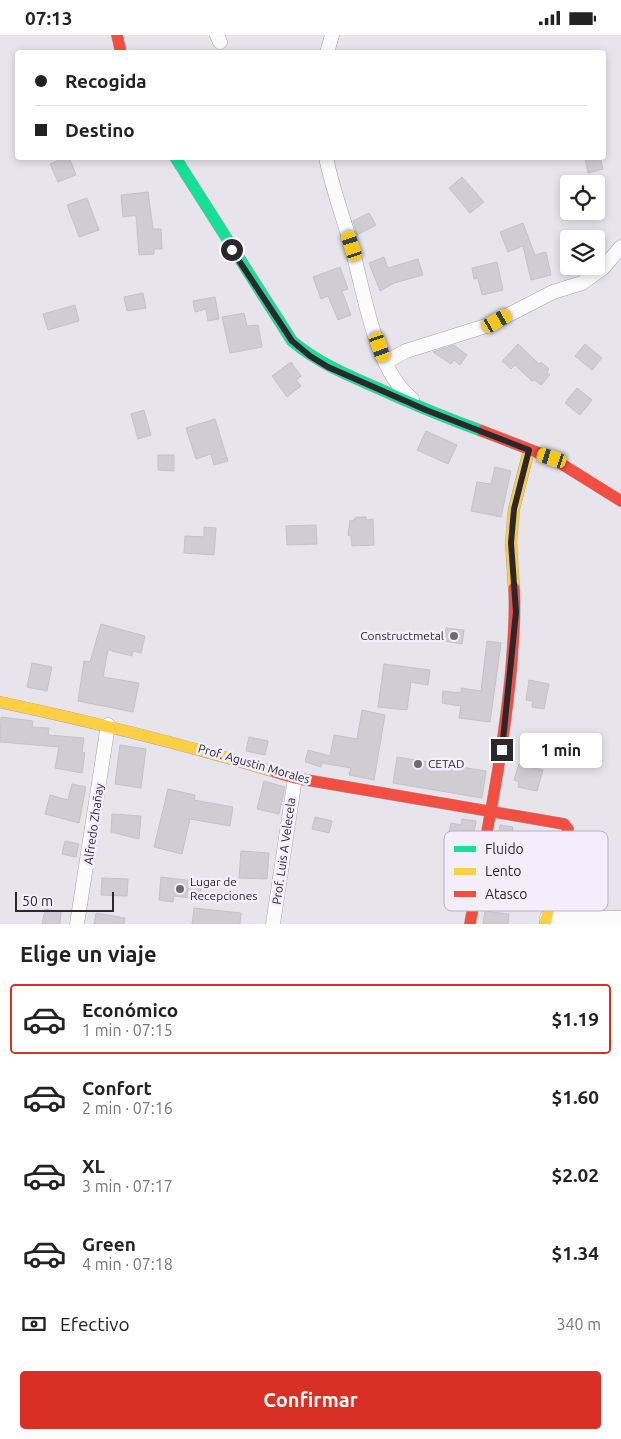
<!DOCTYPE html>
<html lang="es">
<meta charset="utf-8">
<style>
body{margin:0;font-family:Ubuntu,sans-serif;background:#f6f6f6;color:#222;height:100vh;display:flex;flex-direction:column;font-size:19px;white-space:nowrap}
*{box-sizing:border-box;margin:0}
p{font-size:16px;color:#767676}
.icon{flex:none;width:28px;height:28px;fill:none;stroke:currentColor;stroke-width:2;stroke-linecap:round;stroke-linejoin:round}
.map{position:relative;height:889px;overflow:hidden}
.drawer{display:flex;flex-direction:column;background:#fff;flex:1}
.drawer>*{flex:none}
.guide{position:absolute;left:15px;top:15px;width:591px;height:110px;border-radius:5px;box-shadow:0 2px 8px #0003;display:grid;align-content:center;height:110px;padding:0 20px;background:#fff}
.fabs{position:absolute;left:560px;top:140px;display:grid;gap:10px}
.fabs a{display:grid;place-items:center;width:45px;height:45px;border-radius:5px;background:#fff;box-shadow:0 2px 8px #0003;font-size:25px}
.scale{position:absolute;left:15px;bottom:12px;width:99px;box-sizing:border-box;padding-left:5px;border:2px solid #2a282d;border-top:0;font-size:14px;line-height:18px;white-space:nowrap;color:#2a282d;-webkit-text-stroke:4px #f3edfc;paint-order:stroke}
.end{position:absolute;width:22px;height:22px;margin:-11px;border:6px solid #2a282d;background:#fff;box-shadow:0 0 0 2px #fff}
.from{border-radius:50%}
.bubble{position:absolute;height:35px;border-radius:5px;background:#fff;box-shadow:0 2px 8px #0003;font-size:16px;font-weight:600;line-height:35px;text-align:center}
.car{position:absolute;width:15px;height:30px;margin:-15px -8px;border-radius:6px;box-shadow:0 0 4px 1px #0007;background:linear-gradient(#f5c518 24%,#345 0 40%,#f5c518 0 76%,#345 0 86%,#f5c518 0)}
.guide b{display:flex;align-items:center;gap:18px;height:48px;font-size:19px}
.guide b+b{border-top:1px solid #e0e0e0}
.guide i{width:12px;height:12px;background:#222}
ul{padding:0;list-style:none}
li{display:flex;align-items:center;gap:15px;height:70px;margin:0 10px 8px;padding:0 10px;border:2px solid transparent;border-radius:5px}
li div{flex:1}
li b{display:block;font-size:19px}
li em{font-style:normal;font-weight:600}
li.active{border-color:#d93025}
li>.icon{width:45px;height:45px;stroke-width:1.5}
h2{padding:0 20px;font-size:22px;line-height:60px}
.pay{display:flex;align-items:center;gap:12px;height:55px;padding:0 20px;font-size:19px}
.pay p{margin-inline-start:auto}
.cta{display:flex;gap:10px;margin-top:auto;padding:10px 20px}
.cta a{flex:1;height:58px;border-radius:5px;background:#d93025;color:#fff;font-size:20px;font-weight:600;line-height:58px;text-align:center}
.status{display:flex;justify-content:space-between;align-items:center;height:35px;padding:0 25px;background:#fff;direction:ltr}
.status svg{height:14px;fill:currentColor}
.map>svg:first-child{display:block}
</style>
<div class="status"><b>07:13</b><svg viewBox="0 0 49 12"><path d="M0 12V9h3v3zM5 12V6h3v6zM10 12V3h3v9zM15 12V0h3v12zM26 1h20v11H26zM47 4h2v5h-2z"/></svg></div>
<div class="map">
<svg width="621" height="889" viewBox="0 0 621 889">
<rect width="100%" height="100%" fill="#e7e4ec"/>
<g fill="#cfcdd2" stroke="#c4c2c8">
<polygon points="66,122 69,122 76,140 58,147 50,129"/>
<polygon points="585,122 600,122 603,134 588,138"/>
<polygon points="462,142 484,167 470,178 449,153"/>
<polygon points="148,157 153,194 161,194 162,214 154,214 154,219 139,220 136,180 123,182 121,160"/>
<polygon points="87,163 99,195 79,202 67,170"/>
<polygon points="369,178 376,190 357,200 353,186"/>
<polygon points="523,188 535,220 546,217 551,240 531,245 523,211 508,217 500,197"/>
<polygon points="384,222 388,233 418,224 423,240 394,248 380,256 369,228"/>
<polygon points="497,227 503,255 482,260 478,243 474,244 472,233"/>
<polygon points="340,232 348,254 342,256 351,280 338,285 328,261 321,264 313,242"/>
<polygon points="143,258 146,273 127,276 124,262"/>
<polygon points="215,262 219,284 208,286 206,274 195,277 193,266"/>
<polygon points="75,270 79,286 48,295 43,279"/>
<polygon points="244,278 247,291 258,290 262,312 230,318 222,282"/>
<polygon points="518,309 539,329 541,327 549,334 547,337 550,340 541,350 535,345 532,346 515,330 511,334 502,326"/>
<polygon points="585,309 602,323 592,335 575,321"/>
<polygon points="454,310 467,320 460,330 454,325 451,329 433,317"/>
<polygon points="291,327 301,341 296,345 301,351 287,362 272,341"/>
<polygon points="577,353 592,365 580,380 565,368"/>
<polygon points="144,375 151,400 138,404 131,379"/>
<polygon points="215,384 228,426 214,430 211,419 196,424 186,393"/>
<polygon points="426,396 457,410 448,429 417,415"/>
<polygon points="158,420 174,420 174,436 158,435"/>
<polygon points="495,432 511,436 501,482 471,476 477,447 491,449"/>
<polygon points="356,482 366,482 366,485 373,484 374,510 352,511 351,501 348,500 350,485 353,486"/>
<polygon points="316,490 317,509 287,510 286,491"/>
<polygon points="204,492 216,493 214,520 184,518 185,501 204,502"/>
<polygon points="101,589 145,601 141,618 133,616 132,621 108,615 103,642 139,648 133,677 78,666 84,626 90,627"/>
<polygon points="446,593 464,595 462,609 444,606"/>
<polygon points="487,606 501,608 490,687 459,683 461,671 442,668 443,656 461,658 461,653 481,656"/>
<polygon points="32,628 52,632 47,656 27,652"/>
<polygon points="384,629 430,635 428,650 411,647 407,675 378,672"/>
<polygon points="529,645 549,649 544,674 532,672 533,666 526,665"/>
<polygon points="362,675 385,680 374,745 349,740 351,733 322,728 321,732 305,727 308,715 330,721 334,700 357,704"/>
<polygon points="1,682 33,686 32,692 49,693 48,700 84,703 82,717 85,718 82,738 55,733 59,712 0,707"/>
<polygon points="249,702 268,706 265,720 246,716"/>
<polygon points="120,710 146,714 141,753 115,749"/>
<polygon points="397,722 486,736 482,763 393,748"/>
<polygon points="519,729 543,735 537,756 518,752 519,747 514,745"/>
<polygon points="264,746 285,752 279,779 257,774"/>
<polygon points="72,749 86,752 79,788 45,779 50,760 68,765"/>
<polygon points="168,754 195,760 194,765 233,772 230,791 190,784 182,819 154,812"/>
<polygon points="112,779 141,781 139,804 111,797"/>
<polygon points="315,782 332,786 329,798 312,794"/>
<polygon points="462,784 476,786 473,805 466,804 464,810 447,807 451,788 461,790"/>
<polygon points="500,790 513,792 512,798 522,801 519,811 497,806"/>
<polygon points="65,806 79,809 76,822 62,819"/>
<polygon points="241,816 269,818 267,844 239,843"/>
<polygon points="161,842 202,847 199,864 174,861 173,867 159,865"/>
<polygon points="102,843 128,844 127,861 101,860"/>
<polygon points="194,873 241,878 240,889 192,889"/>
<polygon points="45,874 61,877 60,889 42,889"/>
<polygon points="485,876 509,879 508,889 483,889"/>
<polygon points="96,878 125,883 124,889 94,889"/>
</g>
<g fill="none" stroke-linecap="round" stroke-linejoin="round">
<g stroke="#a6a3a9" stroke-width="15">
<g id="street">
<polyline points="217,0 220,7"/>
<polyline points="327,18 332,0"/>
<path d="M326 122C332 153 343 181 351 210 364 255 374 334 412 364"/>
<polyline points="386,327 406,316 489,290 553,257 582,248 603,233 621,212"/>
<polyline points="547,882 621,883"/>
<polyline points="77,889 108,690"/>
<polyline points="273,889 295,743"/>
</g>
</g>
<g stroke="#a6a3a9" stroke-width="12">
<path id="fast" d="M175 122 292 306C317 327 345 339 375 352 410 368 446 383 482 396"/>
</g>
<g stroke="#a6a3a9" stroke-width="12">
<g id="slow">
<polyline points="514,553 511,508 514,474 529,415"/>
<path d="M0 667C93 687 184 709 275 737"/>
<polyline points="545,889 567,799"/>
</g>
</g>
<g stroke="#a6a3a9" stroke-width="12">
<g id="jam">
<polyline points="117,0 121,18"/>
<polyline points="482,396 552,423 621,466"/>
<polyline points="275,737 295,743 564,789 568,794 567,799"/>
<path d="M470 889C485 805 503 722 511 636 513 608 516 581 514 553"/>
</g>
</g>
<use href="#street" stroke="#fbfbfc" stroke-width="14"/>
<use href="#fast" stroke="#16e098" stroke-width="11"/>
<use href="#slow" stroke="#ffcf43" stroke-width="11"/>
<use href="#jam" stroke="#f24e42" stroke-width="11"/>
</g>
<g fill="none" stroke-linecap="round" stroke-linejoin="round">
<polyline stroke="#2a282d" stroke-width="6" points="232,215 292,306 310,321 328,332 426,375 529,415 514,474 511,508 516,577 502,715"/>
</g>
<g fill="#6c6a70" stroke="#f3edfc" stroke-width="2">
<circle cx="454" cy="601" r="5"/>
<circle cx="418" cy="729" r="5"/>
<circle cx="180" cy="854" r="5"/>
</g>
<g text-anchor="middle" stroke-width="5" stroke-linejoin="round" paint-order="stroke">
<g font-size="12" fill="#2a282d" stroke="#f3edfc" text-anchor="start">
<text x="444" y="605" text-anchor="end">Constructmetal</text>
<text x="428" y="733">CETAD</text>
<text x="190" y="851">Lugar de<tspan x="190" dy="14">Recepciones</tspan></text>
</g>
<g font-size="12" fill="#2a282d" stroke="#f3edfc">
<text transform="translate(254 729) rotate(16)" y="4">Prof. Agustin Morales</text>
<text transform="translate(94 789) rotate(-82)" y="4">Alfredo Zhañay</text>
<text transform="translate(284 816) rotate(-82)" y="4">Prof. Luis A Velecela</text>
</g>
</g>
<rect x="444" y="796" width="164" height="80" rx="8" fill="#f3edfc" stroke="#b7b2be" stroke-width="1"/>
<rect x="454" y="811" width="22" height="6" fill="#16e098"/>
<rect x="454" y="833" width="22" height="7" fill="#ffcf43"/>
<rect x="454" y="856" width="22" height="6" fill="#f24e42"/>
<g font-size="14" fill="#2a282d">
<text x="485" y="819">Fluido</text>
<text x="485" y="841">Lento</text>
<text x="485" y="864">Atasco</text>
</g>
</svg>
<div class="fabs">
<a><svg class="icon" aria-label="locate" viewBox="0 0 24 24"><circle cx="12" cy="12" r="6"/><path d="M12 2v4M12 18v4M2 12h4M18 12h4"/></svg></a>
<a><svg class="icon" aria-label="layers" viewBox="0 0 24 24"><path d="M12 4l9 5-9 5-9-5zM3 14l9 5 9-5"/></svg></a>
</div>
<div class="scale">50 m</div>
<i class="end from" style="left:232px;top:215px"></i>
<i class="end" style="left:502px;top:715px"></i>
<div class="bubble" style="left:520px;top:698px;width:82px">1 min</div>
<i class="car" style="left:352px;top:211px;rotate:342deg"></i>
<i class="car" style="left:497px;top:286px;rotate:60deg"></i>
<i class="car" style="left:380px;top:312px;rotate:161deg"></i>
<i class="car" style="left:552px;top:423px;rotate:288deg"></i>
<div class="guide">
<b><i class="from"></i>Recogida</b>
<b><i></i>Destino</b>
</div>
</div>
<section class="drawer">
<h2>Elige un viaje</h2>
<ul>
<li class="active"><svg class="icon" aria-label="car" viewBox="0 0 24 24"><path d="M5 17H2v-5l4-1 3-4h7l3 4 3 1v5h-3M9 17h6M6 11h13"/><circle cx="7" cy="17" r="2"/><circle cx="17" cy="17" r="2"/></svg><div><b>Económico</b><p>1 min · 07:15</p></div><em>$1.19</em></li>
<li><svg class="icon" aria-label="car" viewBox="0 0 24 24"><path d="M5 17H2v-5l4-1 3-4h7l3 4 3 1v5h-3M9 17h6M6 11h13"/><circle cx="7" cy="17" r="2"/><circle cx="17" cy="17" r="2"/></svg><div><b>Confort</b><p>2 min · 07:16</p></div><em>$1.60</em></li>
<li><svg class="icon" aria-label="car" viewBox="0 0 24 24"><path d="M5 17H2v-5l4-1 3-4h7l3 4 3 1v5h-3M9 17h6M6 11h13"/><circle cx="7" cy="17" r="2"/><circle cx="17" cy="17" r="2"/></svg><div><b>XL</b><p>3 min · 07:17</p></div><em>$2.02</em></li>
<li><svg class="icon" aria-label="car" viewBox="0 0 24 24"><path d="M5 17H2v-5l4-1 3-4h7l3 4 3 1v5h-3M9 17h6M6 11h13"/><circle cx="7" cy="17" r="2"/><circle cx="17" cy="17" r="2"/></svg><div><b>Green</b><p>4 min · 07:18</p></div><em>$1.34</em></li>
</ul>
<div class="pay"><svg class="icon" aria-label="cash" viewBox="0 0 24 24"><path d="M3 7h18v10H3z"/><circle cx="12" cy="12" r="2"/></svg>Efectivo<p>340 m</p></div>
<div class="cta"><a>Confirmar</a></div>
</section>
